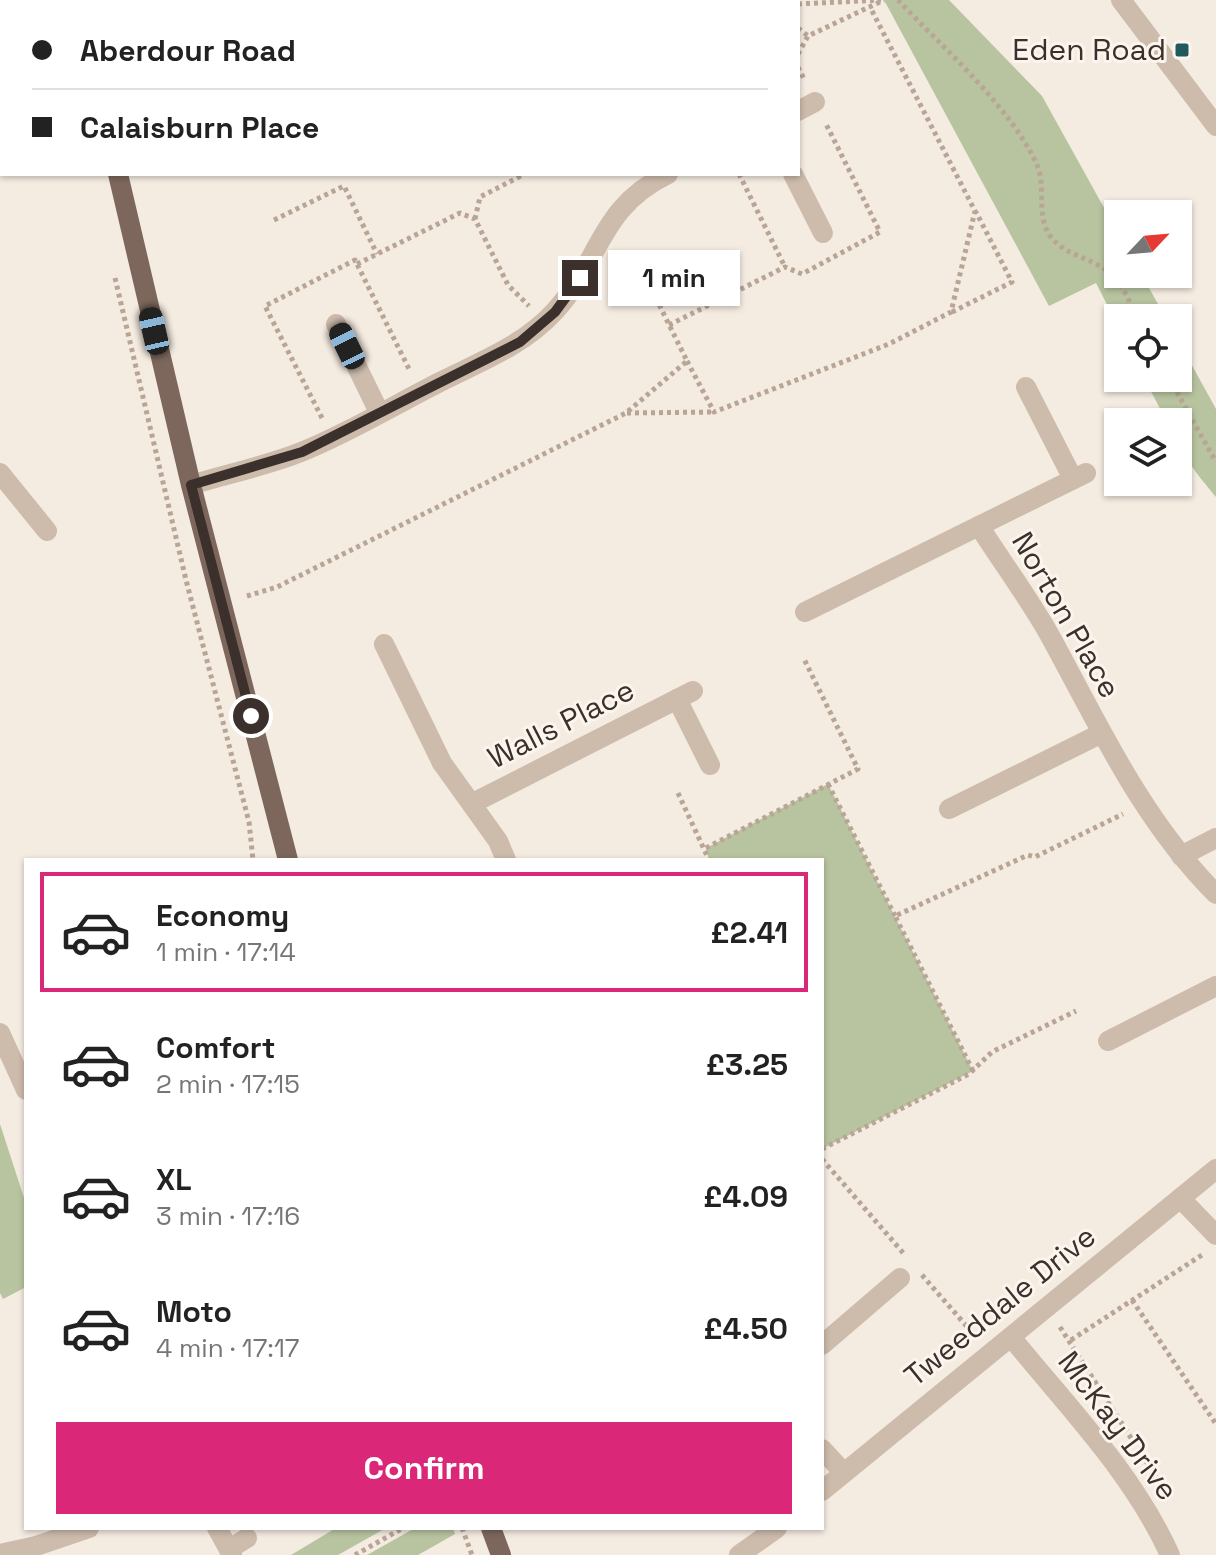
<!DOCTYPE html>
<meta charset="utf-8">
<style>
body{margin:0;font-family:"Space Grotesk",sans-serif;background:#f2f2f2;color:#222;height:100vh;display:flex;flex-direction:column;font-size:30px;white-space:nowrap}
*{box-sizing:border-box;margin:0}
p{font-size:26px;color:#767676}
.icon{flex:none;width:44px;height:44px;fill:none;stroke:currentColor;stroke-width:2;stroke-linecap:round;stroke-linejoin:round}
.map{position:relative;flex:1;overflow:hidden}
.panel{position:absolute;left:24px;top:858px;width:800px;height:672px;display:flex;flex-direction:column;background:#fff;border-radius:0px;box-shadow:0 2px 6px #0004}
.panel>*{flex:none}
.top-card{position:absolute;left:0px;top:0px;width:800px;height:176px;box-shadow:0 2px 6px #0004;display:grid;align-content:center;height:176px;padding:0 32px;background:#fff}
.needle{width:52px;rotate:64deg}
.fabs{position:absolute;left:1104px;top:200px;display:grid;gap:16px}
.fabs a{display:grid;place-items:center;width:88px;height:88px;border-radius:0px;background:#fff;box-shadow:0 2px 6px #0004;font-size:40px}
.end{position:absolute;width:36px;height:36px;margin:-18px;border:10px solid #3b302b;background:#fff;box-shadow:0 0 0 4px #fff}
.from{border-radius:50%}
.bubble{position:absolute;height:56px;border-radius:0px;background:#fff;box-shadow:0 2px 6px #0004;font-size:26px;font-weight:700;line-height:56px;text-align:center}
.car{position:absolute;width:24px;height:48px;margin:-24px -12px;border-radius:10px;box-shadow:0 0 6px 2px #0007;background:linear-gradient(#222 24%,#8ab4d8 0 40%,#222 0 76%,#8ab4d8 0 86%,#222 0)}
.top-card b{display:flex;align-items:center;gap:28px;height:76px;font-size:30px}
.top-card b+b{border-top:2px solid #e0e0e0}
.top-card i{width:20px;height:20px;background:#222}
ul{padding:14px 0 0;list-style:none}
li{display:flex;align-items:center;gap:24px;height:120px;margin:0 16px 12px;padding:0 16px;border:4px solid transparent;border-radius:0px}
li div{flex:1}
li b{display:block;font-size:30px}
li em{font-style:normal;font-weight:700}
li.active{border-color:#db2777}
li>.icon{width:72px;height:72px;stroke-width:1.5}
.button{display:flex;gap:16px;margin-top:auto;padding:16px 32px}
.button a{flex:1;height:92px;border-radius:0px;background:#db2777;color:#fff;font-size:32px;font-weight:700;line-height:92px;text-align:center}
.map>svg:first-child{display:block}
</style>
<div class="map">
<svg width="1216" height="1555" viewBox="0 0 1216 1555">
<rect width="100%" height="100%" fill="#f4ebe1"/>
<g fill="#b8c4a0">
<polygon points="884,0 949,0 1042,96 1118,233 1118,274 1141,274 1166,318 1118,318 1118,326 1096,283 1049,306"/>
<path d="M1178 340 1216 409V497C1196 472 1178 455 1178 422H1167L1144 378H1178Z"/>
<polygon points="828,784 973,1071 822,1149 822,860 709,860 706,848"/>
<polygon points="0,1124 26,1204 26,1287 3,1299 0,1293"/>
<polygon points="336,1528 386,1528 338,1555 291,1555"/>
<polygon points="415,1528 453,1528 455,1534 418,1555 367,1555"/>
</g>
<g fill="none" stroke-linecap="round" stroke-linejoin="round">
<g stroke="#b9a596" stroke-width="5" stroke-dasharray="4 4" stroke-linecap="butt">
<path d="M898 0C942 47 1011 107 1037 165 1047 187 1035 216 1051 237 1064 254 1086 257 1103 268 1121 278 1128 300 1138 318"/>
<polyline points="798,4 881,0"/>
<polyline points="798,28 808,36"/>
<polyline points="798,54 808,36 884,0"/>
<polyline points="798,67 805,81"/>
<polyline points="739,174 785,267"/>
<polyline points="475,219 480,197 519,177 518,174"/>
<polyline points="274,220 344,186 377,254"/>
<polyline points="357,264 460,213 475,219 508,285 529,306"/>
<polyline points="115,278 186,580 249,822 253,860"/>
<polyline points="952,312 1012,282 976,212"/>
<polyline points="669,325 785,267 802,274 880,232 825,122"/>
<polyline points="687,361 714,412 889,344 951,312 975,211 870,7"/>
<polyline points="1169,378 1216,462"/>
<polyline points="627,413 714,412"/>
<polyline points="322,418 265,306 355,260 410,371"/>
<polyline points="247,596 277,587 626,413 687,361 642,270 617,258"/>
<polyline points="828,784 895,916"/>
<polyline points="678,793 709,860"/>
<polyline points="706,848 858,769 804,659"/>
<polyline points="973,1071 895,916 1028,855 1035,857 1123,814"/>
<polyline points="822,1149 969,1074 992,1052 1076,1011"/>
<polyline points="822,1159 905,1255"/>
<polyline points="922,1275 976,1337"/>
<polyline points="1132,1300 1216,1424"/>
<polyline points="1060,1327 1156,1477"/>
<polyline points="1071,1340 1205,1253"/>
<polyline points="462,1528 472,1555"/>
<polyline points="355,1555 403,1528"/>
</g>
<g stroke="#cdbbac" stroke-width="20">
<polyline points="1121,0 1216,126"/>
<polyline points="428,2 432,0"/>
<polyline points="798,111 815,102"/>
<polyline points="793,174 823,233"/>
<polyline points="336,324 379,412"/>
<polyline points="1026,387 1073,479"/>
<polyline points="0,473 47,531"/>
<path d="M191 485C227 474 266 466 301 452 349 433 396 404 442 381 482 361 524 345 555 311 601 261 598 208 668 174"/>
<path d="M979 526C1002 562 1028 597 1049 634 1099 725 1141 819 1216 894"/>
<polyline points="805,612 1086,473"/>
<polyline points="384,644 442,763 498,841 506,860"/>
<polyline points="677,699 710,765"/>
<polyline points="473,803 693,691"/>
<polyline points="949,809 1100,734"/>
<polyline points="1181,856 1216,838"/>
<polyline points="0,1033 26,1090"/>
<polyline points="1108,1041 1216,986"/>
<polyline points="1181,1199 1216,1235"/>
<path d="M1011 1337C1067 1406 1133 1473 1170 1555"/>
<polyline points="822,1345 900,1278"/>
<polyline points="822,1449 843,1472"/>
<polyline points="822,1491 1216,1169"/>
<polyline points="217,1528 232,1555"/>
<polyline points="229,1549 247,1538"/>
<polyline points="0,1554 36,1546 89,1528"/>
<polyline points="739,1555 777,1528"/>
</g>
<g stroke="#7d675c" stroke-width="20">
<polyline points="79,0 80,2"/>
<polyline points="118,174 191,485 288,860"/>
<polyline points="491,1528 501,1555"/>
</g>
</g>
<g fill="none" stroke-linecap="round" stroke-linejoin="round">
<polyline stroke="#3b302b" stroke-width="10" points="251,716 191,485 302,452 520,342 555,312 580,278"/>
</g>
<rect fill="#1f5a5e" stroke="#fbf5ee" stroke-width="3" x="1174" y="42" width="16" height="16" rx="4"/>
<g text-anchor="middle" stroke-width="6" stroke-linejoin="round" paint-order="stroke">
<g font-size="30" fill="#3b302b" stroke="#fbf5ee" text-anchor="end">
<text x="1166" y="60">Eden Road</text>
</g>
<g font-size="30" fill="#3b302b" stroke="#fbf5ee">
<text transform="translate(1066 615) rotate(60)" y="10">Norton Place</text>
<text transform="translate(561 724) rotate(-27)" y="10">Walls Place</text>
<text transform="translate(1000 1306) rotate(-39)" y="10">Tweeddale Drive</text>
<text transform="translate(1118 1426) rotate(53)" y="10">McKay Drive</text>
</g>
</g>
</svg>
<div class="fabs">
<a><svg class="needle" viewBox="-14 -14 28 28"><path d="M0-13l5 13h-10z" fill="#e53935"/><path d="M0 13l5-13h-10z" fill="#767676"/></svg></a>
<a><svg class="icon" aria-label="locate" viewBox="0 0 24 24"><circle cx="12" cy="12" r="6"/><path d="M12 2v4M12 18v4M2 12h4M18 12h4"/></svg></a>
<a><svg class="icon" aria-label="layers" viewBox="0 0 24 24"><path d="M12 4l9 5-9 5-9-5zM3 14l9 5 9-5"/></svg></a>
</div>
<i class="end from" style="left:251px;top:716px"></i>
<i class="end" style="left:580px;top:278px"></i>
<div class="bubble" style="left:608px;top:250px;width:132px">1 min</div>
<i class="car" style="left:154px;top:331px;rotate:347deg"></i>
<i class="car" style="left:347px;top:346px;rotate:334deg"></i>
<div class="top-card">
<b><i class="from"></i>Aberdour Road</b>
<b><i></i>Calaisburn Place</b>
</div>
<section class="panel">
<ul>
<li class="active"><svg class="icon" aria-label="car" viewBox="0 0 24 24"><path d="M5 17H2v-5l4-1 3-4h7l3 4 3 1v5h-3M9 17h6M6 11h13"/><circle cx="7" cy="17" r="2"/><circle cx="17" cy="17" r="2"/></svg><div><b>Economy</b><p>1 min · 17:14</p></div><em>£2.41</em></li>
<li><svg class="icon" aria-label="car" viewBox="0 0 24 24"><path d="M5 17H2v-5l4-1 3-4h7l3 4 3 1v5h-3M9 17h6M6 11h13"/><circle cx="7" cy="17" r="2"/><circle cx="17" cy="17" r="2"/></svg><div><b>Comfort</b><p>2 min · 17:15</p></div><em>£3.25</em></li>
<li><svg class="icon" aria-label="car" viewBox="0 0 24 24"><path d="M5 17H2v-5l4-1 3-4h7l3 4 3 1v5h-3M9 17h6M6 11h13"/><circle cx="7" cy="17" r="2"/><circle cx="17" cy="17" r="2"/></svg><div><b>XL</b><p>3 min · 17:16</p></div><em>£4.09</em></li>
<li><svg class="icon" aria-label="car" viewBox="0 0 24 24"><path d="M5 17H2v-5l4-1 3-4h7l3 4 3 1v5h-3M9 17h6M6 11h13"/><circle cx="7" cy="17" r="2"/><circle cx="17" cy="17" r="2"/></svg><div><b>Moto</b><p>4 min · 17:17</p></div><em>£4.50</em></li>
</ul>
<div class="button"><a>Confirm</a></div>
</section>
</div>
